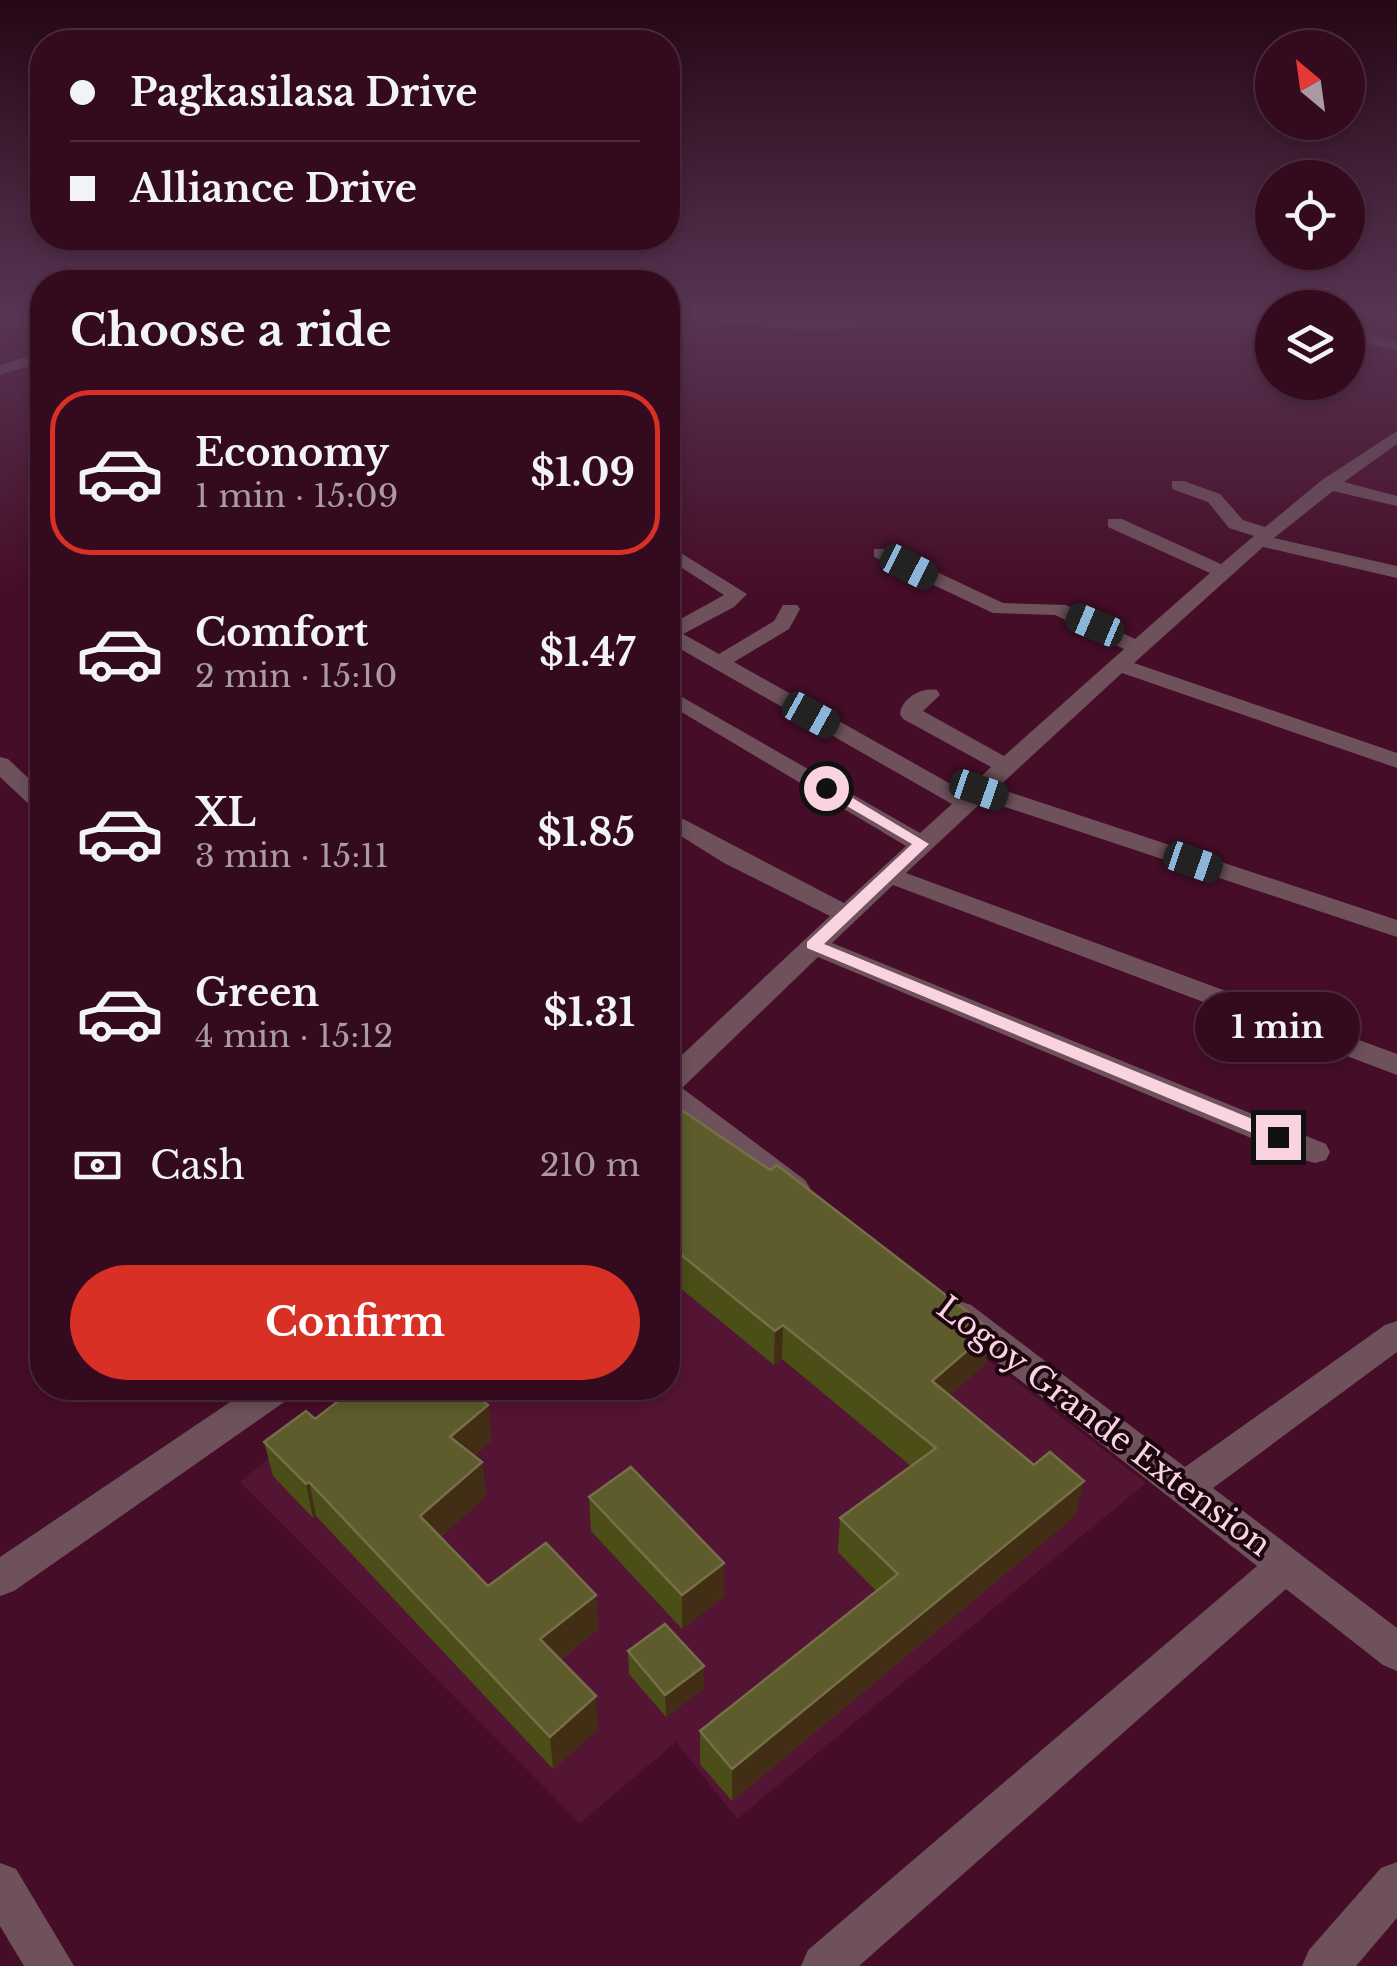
<!DOCTYPE html>
<meta charset="utf-8">
<style>
body{margin:0;font-family:"Libre Baskerville",serif;background:#3f182b;color:#f1f3f6;height:100vh;display:flex;flex-direction:column;font-size:38px;white-space:nowrap}
*{box-sizing:border-box;margin:0}
p{font-size:32px;color:#a99aa4}
.icon{flex:none;width:55px;height:55px;fill:none;stroke:currentColor;stroke-width:2;stroke-linecap:round;stroke-linejoin:round}
.map{position:relative;flex:1;overflow:hidden}
.panel{position:absolute;left:30px;top:270px;width:650px;height:1130px;display:flex;flex-direction:column;background:#340a1e;border-radius:40px;box-shadow:0 5px 15px #0003,0 0 0 2px #4e2b3c}
.panel>*{flex:none}
.banner{position:absolute;left:30px;top:30px;width:650px;height:220px;border-radius:40px;box-shadow:0 5px 15px #0003,0 0 0 2px #4e2b3c;display:grid;align-content:center;height:220px;padding:0 40px;background:#340a1e}
.needle{width:65px;rotate:331deg}
.tools{position:absolute;left:1255px;top:30px;display:grid;gap:20px}
.tools a{display:grid;place-items:center;width:110px;height:110px;border-radius:50%;background:#340a1e;box-shadow:0 5px 15px #0003,0 0 0 2px #4e2b3c;font-size:50px}
.end{position:absolute;width:45px;height:45px;margin:-22px;border:12px solid #f9d3e0;background:#111;box-shadow:0 0 0 5px #111}
.from{border-radius:50%}
.bubble{position:absolute;height:70px;border-radius:35px;background:#340a1e;box-shadow:0 5px 15px #0003,0 0 0 2px #4e2b3c;font-size:32px;font-weight:700;line-height:70px;text-align:center}
.car{position:absolute;width:30px;height:60px;margin:-30px -15px;border-radius:12px;box-shadow:0 0 8px 2px #0007;background:linear-gradient(#222 24%,#8ab4d8 0 40%,#222 0 76%,#8ab4d8 0 86%,#222 0)}
.banner b{display:flex;align-items:center;gap:35px;height:95px;font-size:38px}
.banner b+b{border-top:2px solid #4e2b3c}
.banner i{width:25px;height:25px;background:#f1f3f6}
ul{padding:0;list-style:none}
li{display:flex;align-items:center;gap:30px;height:165px;margin:0 20px 15px;padding:0 20px;border:5px solid transparent;border-radius:40px}
li div{flex:1}
li b{display:block;font-size:38px}
li em{font-style:normal;font-weight:700}
li.on{border-color:#d93025}
li>.icon{width:90px;height:90px;stroke-width:1.5}
h2{padding:0 40px;font-size:45px;line-height:120px}
.pay{display:flex;align-items:center;gap:25px;height:110px;padding:0 40px;font-size:38px}
.pay p{margin-inline-start:auto}
.action{display:flex;gap:20px;margin-top:auto;padding:20px 40px}
.action a{flex:1;height:115px;border-radius:60px;background:#d93025;color:#fff;font-size:40px;font-weight:700;line-height:115px;text-align:center}
.map>svg:first-child{display:block}
</style>
<div class="map">
<svg width="1397" height="1966" viewBox="0 0 1397 1966">
<rect width="100%" height="100%" fill="#460d28"/>
<polygon fill="#541433" points="678,1118 1146,1483 737,1819 676,1742 580,1823 240,1482 354,1388 668,1388 668,1126"/>
<g fill="none" stroke-linecap="round" stroke-linejoin="round">
<g fill="#6e515b" fill-rule="evenodd">
<path d="M695 315 856 319 863 323C839 339 735 323 702 319Z"/>
<polygon points="1259,315 1272,315 1272,320 1261,318"/>
<polygon points="1348,329 1397,341 1397,351 1348,338"/>
<polygon points="668,343 681,349 681,355 668,354"/>
<polygon points="42,352 42,362 0,375 0,365"/>
<path d="M1397 431V444L1344 482 1397 496V506L1333 491 1274 538 1397 566V578L1263 547 1134 663 1397 753V768L1122 673 997 788 1397 920V937L984 800 906 873 1397 1054V1075L893 885 832 943 1326 1144 1330 1152 1326 1160 1315 1163 1304 1160 818 957 682 1088 805 1180 810 1188 805 1196 794 1199 783 1196 668 1107V1068L830 916 724 863 668 828V811L844 903 906 846 668 704V689L920 833 952 804 668 642V626L724 595 668 559V545L747 594 734 607 683 634 719 654 774 621 783 605H797L800 609 789 629 734 662 965 792 991 767 903 719 900 714C902 698 921 687 937 690L940 695 923 711 1004 756 1124 649 1055 615 993 613 874 557V549H888L1003 603 1066 605 1135 639 1210 573 1108 527V519H1122L1221 564 1254 536 1229 528 1208 502 1172 489V481H1184L1220 494 1243 520 1265 527 1322 480Z"/>
<polygon points="0,757 8,759 42,791 42,810 33,808 0,777"/>
<polygon points="959,1301 971,1305 1185,1467 1385,1325 1397,1321 1397,1352 1213,1488 1397,1628 1397,1671 1383,1665 1286,1589 859,1966 801,1966 808,1950 1257,1566 947,1323 942,1314 947,1305"/>
<polygon points="251,1388 296,1388 290,1398 14,1591 0,1596 0,1557"/>
<polygon points="1397,1862 1397,1918 1356,1966 1302,1966 1309,1950 1381,1868"/>
<polygon points="0,1863 16,1869 74,1966 24,1966 0,1926"/>
</g>
</g>
<g fill="#4b4e16">
<polygon points="668,1113 991,1330 985,1364 950,1395 1076,1515 732,1801 700,1764 700,1731 876,1591 838,1552 840,1518 911,1466 782,1359 774,1365 679,1287 674,1291 668,1285"/>
<polygon points="395,1397 492,1440 474,1455 482,1462 486,1496 440,1537 488,1586 596,1595 598,1629 560,1660 598,1729 553,1769 316,1516 313,1518 273,1476 264,1442 315,1419"/>
<polygon points="589,1497 724,1563 724,1596 682,1629 591,1531"/>
<polygon points="628,1651 704,1688 666,1717 629,1674"/>
</g>
<g fill="#412e14">
<polygon points="679,1253 679,1287 674,1291 674,1257"/>
<polygon points="783,1325 782,1359 774,1365 775,1331"/>
<polygon points="991,1330 985,1364 928,1415 932,1381"/>
<polygon points="488,1405 492,1440 454,1471 450,1437"/>
<polygon points="482,1462 486,1496 425,1550 420,1516"/>
<polygon points="1084,1481 1076,1515 732,1801 732,1769"/>
<polygon points="309,1482 316,1516 313,1518 306,1484"/>
<polygon points="724,1563 724,1596 682,1629 682,1595"/>
<polygon points="596,1595 598,1629 543,1673 540,1639"/>
<polygon points="704,1666 704,1688 666,1717 665,1695"/>
<polygon points="596,1696 598,1729 553,1769 550,1737"/>
</g>
<g fill="#5e5c2c" stroke="#766f48" stroke-width="2.5">
<polygon points="677,1107 770,1170 777,1165 991,1330 932,1381 1034,1465 1050,1452 1084,1481 732,1769 700,1731 898,1574 840,1518 936,1448 783,1325 775,1331 679,1253 674,1257 668,1251 668,1113"/>
<polygon points="355,1388 384,1388 395,1397 407,1388 467,1388 488,1405 450,1437 482,1462 420,1516 488,1586 546,1543 596,1595 540,1639 596,1696 550,1737 309,1482 306,1484 264,1442 306,1411 315,1419"/>
<polygon points="631,1467 724,1563 682,1595 589,1497"/>
<polygon points="665,1624 704,1666 665,1695 628,1651"/>
</g>
<linearGradient id="sky" x2="0" y2="1"><stop stop-color="#260716"/><stop offset="0.53" stop-color="#573553"/><stop offset="1" stop-color="#573553" stop-opacity="0"/></linearGradient>
<rect width="1397" height="590" fill="url(#sky)"/>
<polygon fill="#f9d3e0" points="821,785 831,785 929,844 824,944 1284,1132 1284,1141 1272,1141 807,948 807,942 912,844 821,791"/>
<g text-anchor="middle" stroke-width="8" stroke-linejoin="round" paint-order="stroke">
<g font-size="32" fill="#f9d3e0" stroke="#1e0610">
<text transform="translate(1104 1426) rotate(37)" y="11">Logoy Grande Extension</text>
</g>
</g>
</svg>
<div class="tools">
<a><svg class="needle" viewBox="-14 -14 28 28"><path d="M0-13l5 13h-10z" fill="#e53935"/><path d="M0 13l5-13h-10z" fill="#a99aa4"/></svg></a>
<a><svg class="icon" aria-label="locate" viewBox="0 0 24 24"><circle cx="12" cy="12" r="6"/><path d="M12 2v4M12 18v4M2 12h4M18 12h4"/></svg></a>
<a><svg class="icon" aria-label="layers" viewBox="0 0 24 24"><path d="M12 4l9 5-9 5-9-5zM3 14l9 5 9-5"/></svg></a>
</div>
<i class="end from" style="left:826px;top:788px"></i>
<i class="end" style="left:1278px;top:1137px"></i>
<div class="bubble" style="left:1195px;top:992px;width:165px">1 min</div>
<i class="car" style="left:909px;top:567px;rotate:117deg"></i>
<i class="car" style="left:1095px;top:625px;rotate:293deg"></i>
<i class="car" style="left:811px;top:715px;rotate:119deg"></i>
<i class="car" style="left:979px;top:790px;rotate:109deg"></i>
<i class="car" style="left:1193px;top:862px;rotate:109deg"></i>
<div class="banner">
<b><i class="from"></i>Pagkasilasa Drive</b>
<b><i></i>Alliance Drive</b>
</div>
<section class="panel">
<h2>Choose a ride</h2>
<ul>
<li class="on"><svg class="icon" aria-label="car" viewBox="0 0 24 24"><path d="M5 17H2v-5l4-1 3-4h7l3 4 3 1v5h-3M9 17h6M6 11h13"/><circle cx="7" cy="17" r="2"/><circle cx="17" cy="17" r="2"/></svg><div><b>Economy</b><p>1 min · 15:09</p></div><em>$1.09</em></li>
<li><svg class="icon" aria-label="car" viewBox="0 0 24 24"><path d="M5 17H2v-5l4-1 3-4h7l3 4 3 1v5h-3M9 17h6M6 11h13"/><circle cx="7" cy="17" r="2"/><circle cx="17" cy="17" r="2"/></svg><div><b>Comfort</b><p>2 min · 15:10</p></div><em>$1.47</em></li>
<li><svg class="icon" aria-label="car" viewBox="0 0 24 24"><path d="M5 17H2v-5l4-1 3-4h7l3 4 3 1v5h-3M9 17h6M6 11h13"/><circle cx="7" cy="17" r="2"/><circle cx="17" cy="17" r="2"/></svg><div><b>XL</b><p>3 min · 15:11</p></div><em>$1.85</em></li>
<li><svg class="icon" aria-label="car" viewBox="0 0 24 24"><path d="M5 17H2v-5l4-1 3-4h7l3 4 3 1v5h-3M9 17h6M6 11h13"/><circle cx="7" cy="17" r="2"/><circle cx="17" cy="17" r="2"/></svg><div><b>Green</b><p>4 min · 15:12</p></div><em>$1.31</em></li>
</ul>
<div class="pay"><svg class="icon" aria-label="cash" viewBox="0 0 24 24"><path d="M3 7h18v10H3z"/><circle cx="12" cy="12" r="2"/></svg>Cash<p>210 m</p></div>
<div class="action"><a>Confirm</a></div>
</section>
</div>
